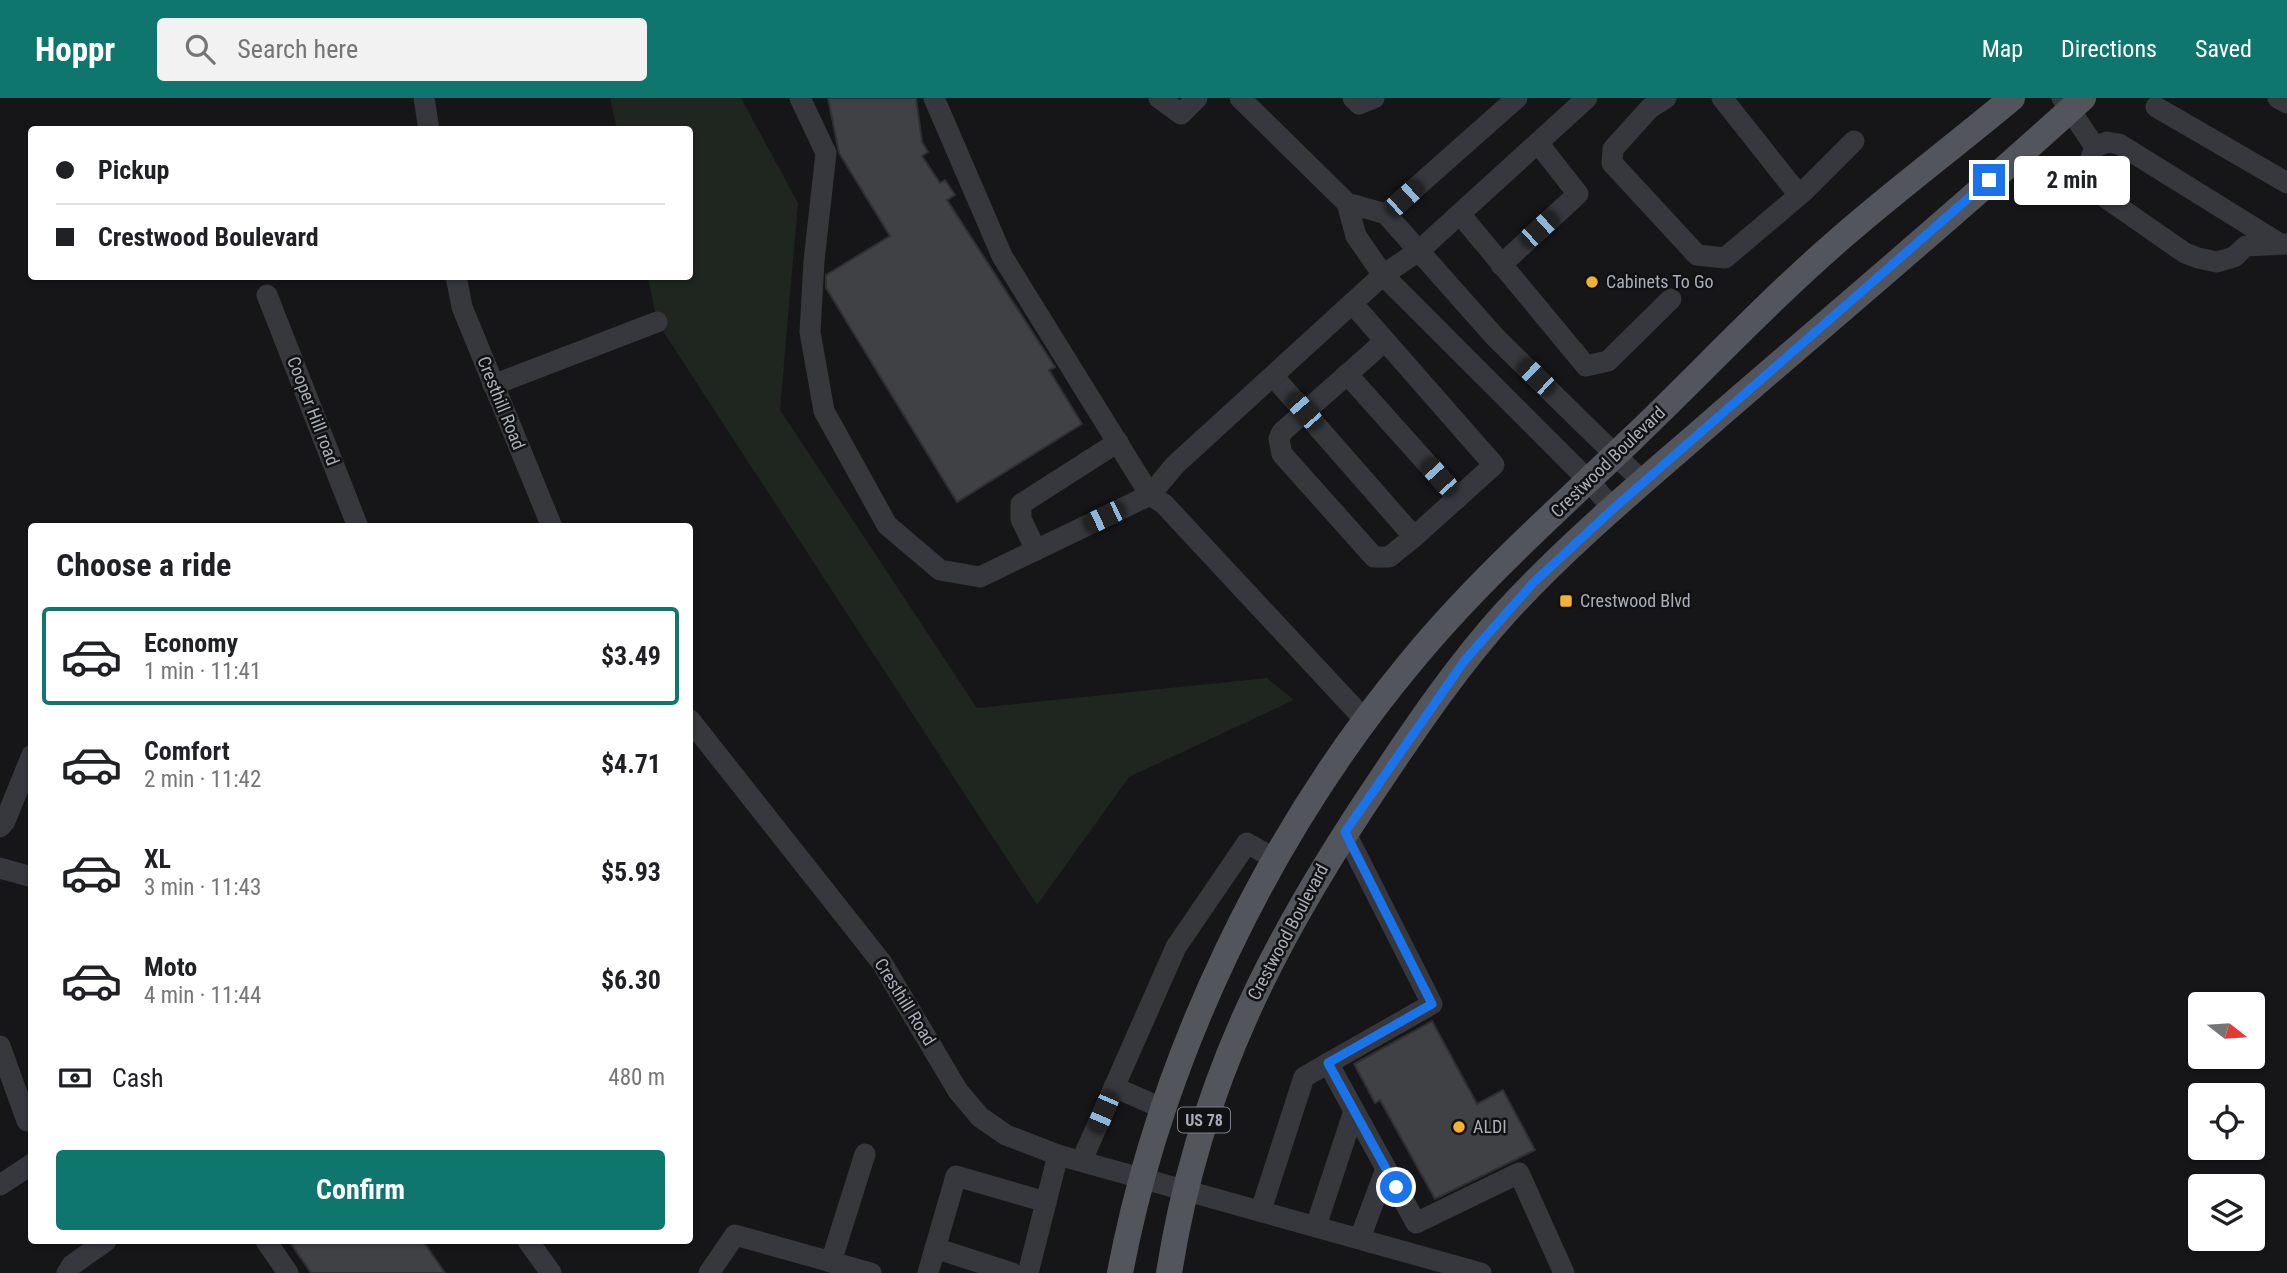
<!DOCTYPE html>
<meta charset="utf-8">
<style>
body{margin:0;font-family:"Roboto Condensed",sans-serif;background:#f2f2f2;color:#202124;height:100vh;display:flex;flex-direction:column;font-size:26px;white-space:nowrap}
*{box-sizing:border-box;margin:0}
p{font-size:23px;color:#757577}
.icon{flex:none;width:38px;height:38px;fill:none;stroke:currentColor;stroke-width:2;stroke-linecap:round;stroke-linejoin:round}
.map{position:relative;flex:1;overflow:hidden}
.panel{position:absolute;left:28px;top:425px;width:665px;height:721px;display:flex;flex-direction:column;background:#fff;border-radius:7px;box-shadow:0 2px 5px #0004}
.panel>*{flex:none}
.hud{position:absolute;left:28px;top:28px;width:665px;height:154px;border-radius:7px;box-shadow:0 2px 5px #0004;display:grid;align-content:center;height:154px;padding:0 28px;background:#fff}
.needle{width:46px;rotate:107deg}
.tools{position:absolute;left:2188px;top:894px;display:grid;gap:14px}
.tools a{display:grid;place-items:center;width:77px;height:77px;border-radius:7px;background:#fff;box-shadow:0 2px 5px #0004;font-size:35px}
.end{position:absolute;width:32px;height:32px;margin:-16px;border:9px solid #1a73e8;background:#fff;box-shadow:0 0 0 4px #fff}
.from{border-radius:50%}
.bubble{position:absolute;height:49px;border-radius:7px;background:#fff;box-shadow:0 2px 5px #0004;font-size:23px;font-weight:700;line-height:49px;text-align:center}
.car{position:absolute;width:21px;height:42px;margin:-21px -10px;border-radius:9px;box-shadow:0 0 5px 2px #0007;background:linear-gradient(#222 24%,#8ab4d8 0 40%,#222 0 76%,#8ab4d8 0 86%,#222 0)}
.hud b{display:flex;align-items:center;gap:24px;height:66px;font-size:26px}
.hud b+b{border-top:2px solid #e0e0e0}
.hud i{width:18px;height:18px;background:#202124}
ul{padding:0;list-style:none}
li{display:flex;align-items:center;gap:21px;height:98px;margin:0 14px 10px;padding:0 14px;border:4px solid transparent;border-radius:7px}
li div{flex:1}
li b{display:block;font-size:26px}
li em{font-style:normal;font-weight:700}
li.current{border-color:#0f766e}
li>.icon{width:63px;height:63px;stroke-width:1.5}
h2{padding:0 28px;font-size:32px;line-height:84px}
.pay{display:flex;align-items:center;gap:18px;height:77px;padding:0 28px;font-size:26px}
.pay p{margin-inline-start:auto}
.button{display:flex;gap:14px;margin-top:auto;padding:14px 28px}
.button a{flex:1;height:80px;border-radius:7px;background:#0f766e;color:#fff;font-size:28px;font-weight:700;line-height:80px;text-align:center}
header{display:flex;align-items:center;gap:42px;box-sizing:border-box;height:98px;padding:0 35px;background:#0f766e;color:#fff}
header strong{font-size:33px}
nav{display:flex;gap:38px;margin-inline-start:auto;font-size:24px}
.search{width:490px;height:63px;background:#f2f2f2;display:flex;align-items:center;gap:18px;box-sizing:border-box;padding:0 24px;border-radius:7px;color:#757577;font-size:26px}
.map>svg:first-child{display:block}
</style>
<header>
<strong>Hoppr</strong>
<div class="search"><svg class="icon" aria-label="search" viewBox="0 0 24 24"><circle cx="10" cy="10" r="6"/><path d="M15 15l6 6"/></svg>Search here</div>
<nav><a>Map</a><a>Directions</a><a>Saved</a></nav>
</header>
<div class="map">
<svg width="2287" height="1175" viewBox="0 0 2287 1175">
<rect width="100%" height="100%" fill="#161618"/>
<polygon fill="#1e261f" points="610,0 741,0 798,105 780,312 977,610 1267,580 1294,602 1129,679 1037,807 657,224 648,179 690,178 690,32 617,31"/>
<g fill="#404145" stroke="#303034" stroke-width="2">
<polygon points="828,0 916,0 922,44 928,54 922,58 940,85 945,82 955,97 947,102 1055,269 1049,272 1082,326 957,404 826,190 826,177 890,138 839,55"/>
<polygon points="1432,923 1477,1006 1503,992 1535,1052 1435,1101 1380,1002 1375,1005 1354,966"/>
<polygon points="289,1143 423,1143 445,1175 311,1175"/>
</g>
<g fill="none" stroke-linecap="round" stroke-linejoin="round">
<g stroke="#37383d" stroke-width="21">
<polyline points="424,0 429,32"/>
<polyline points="800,0 826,55 814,163 810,234 824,313 887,427 940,472 980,479 1150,397 1002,158 934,0"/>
<polyline points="1159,0 1181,16 1197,0"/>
<polyline points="1240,0 1347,105 1386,116 1496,240 1643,384"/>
<polyline points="1353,0 1359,6 1374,0"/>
<polyline points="1666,0 1650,10 1613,51 1612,65 1697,157 1725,160 1803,94 1854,43"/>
<polyline points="1722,0 1799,97"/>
<polyline points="2062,0 2095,49 2090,63 2090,89 2185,155 2198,160 2217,164 2234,159 2246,148 2287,146"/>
<polyline points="2278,0 2287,5"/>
<polyline points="2156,9 2287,85"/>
<polyline points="2095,49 2107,44 2119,46 2280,146"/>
<polyline points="1347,105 1356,138 1383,177 1589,383 1613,411"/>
<polyline points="1386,116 1517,0"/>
<polyline points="1460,116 1586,268 1608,263 1671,201"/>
<polyline points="1501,167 1578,96 1538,45"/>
<polyline points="456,178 462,209 552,429"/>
<polyline points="267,197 358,429"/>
<polyline points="1385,243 1282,334 1279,341 1282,356 1374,459 1389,459 1414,439"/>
<polyline points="1347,276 1458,400"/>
<polyline points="1273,278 1414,439 1494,367 1352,205"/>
<polyline points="493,287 657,224"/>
<polyline points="1036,452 1021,421 1021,406 1118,344"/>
<polyline points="690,622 882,865 958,993 980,1019 1006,1037 1058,1057 1481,1175"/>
<polyline points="1365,622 1164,406 1150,397 1175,367 1383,177 1420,152 1587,0"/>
<polyline points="0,729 5,723 32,657"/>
<polyline points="0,770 32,779"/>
<polyline points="0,948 27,1023"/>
<polyline points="1328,965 1416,1125 1519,1075 1564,1175"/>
<polyline points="1114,989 1164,1011"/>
<polyline points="1082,1062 1176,849 1247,745 1275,761"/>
<polyline points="0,1087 32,1066"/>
<polyline points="1261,1112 1304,979 1432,906 1345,734"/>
<polyline points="1316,1128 1354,1013"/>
<polyline points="1360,1140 1386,1071"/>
<polyline points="266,1143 288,1175"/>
<polyline points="528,1143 551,1175"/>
<polyline points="935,1150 1012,1175"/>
<polyline points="831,1164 865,1056"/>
<polyline points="67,1175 72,1167 106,1143"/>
<polyline points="709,1175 735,1137 871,1175"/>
<polyline points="928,1175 956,1078 1046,1104"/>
<polyline points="1028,1175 1058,1057"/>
</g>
<g stroke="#53555c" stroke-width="26">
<path d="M1120 1175C1161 958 1269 735 1410 565 1477 483 1558 412 1634 339 1703 273 1769 202 1842 139 1897 91 1956 47 2012 0"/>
<path d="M1169 1175C1199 984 1275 838 1382 680 1420 623 1459 566 1505 515 1569 445 1643 384 1714 322 1837 215 1963 110 2083 0"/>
</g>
</g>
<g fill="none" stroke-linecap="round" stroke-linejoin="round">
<polyline stroke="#1a73e8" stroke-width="9" points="1396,1089 1328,965 1432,906 1345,734 1465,562 1533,485 1613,411 1989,82"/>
</g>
<g fill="#f2b134" stroke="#111113" stroke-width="2.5">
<circle cx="1592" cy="184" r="7"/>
<rect x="1559" y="496" width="14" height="14" rx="3.5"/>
<circle cx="1459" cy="1029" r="7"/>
</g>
<g text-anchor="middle" stroke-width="5" stroke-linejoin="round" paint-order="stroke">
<rect fill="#111113" stroke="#7b7e86" stroke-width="2" x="1178" y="1009.5" width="52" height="25" rx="5"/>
<g font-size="16" font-weight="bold" fill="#a8adb8">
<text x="1204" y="1028">US 78</text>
</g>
<g font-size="18" fill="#a8adb8" stroke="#111113" text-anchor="start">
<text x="1606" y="190">Cabinets To Go</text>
<text x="1580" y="509">Crestwood Blvd</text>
<text x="1473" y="1035">ALDI</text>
</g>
<g font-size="18" fill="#a8adb8" stroke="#111113">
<text transform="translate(501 305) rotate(68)" y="6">Cresthill Road</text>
<text transform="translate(313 313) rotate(69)" y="6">Cooper Hill road</text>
<text transform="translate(1608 364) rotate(-44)" y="6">Crestwood Boulevard</text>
<text transform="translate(1288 834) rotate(-62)" y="6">Crestwood Boulevard</text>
<text transform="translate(905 904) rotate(58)" y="6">Cresthill Road</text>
</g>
</g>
</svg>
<div class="tools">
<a><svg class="needle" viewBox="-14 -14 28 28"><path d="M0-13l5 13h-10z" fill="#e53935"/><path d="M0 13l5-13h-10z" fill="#757577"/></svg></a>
<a><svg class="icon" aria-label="locate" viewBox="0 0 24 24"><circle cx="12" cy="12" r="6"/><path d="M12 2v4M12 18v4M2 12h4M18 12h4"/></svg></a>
<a><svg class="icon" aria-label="layers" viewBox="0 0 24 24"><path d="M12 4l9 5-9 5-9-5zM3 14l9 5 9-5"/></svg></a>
</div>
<i class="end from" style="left:1396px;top:1089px"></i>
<i class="end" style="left:1989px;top:82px"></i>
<div class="bubble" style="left:2014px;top:58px;width:116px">2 min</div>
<i class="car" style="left:1404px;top:100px;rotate:48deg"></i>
<i class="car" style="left:1539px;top:131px;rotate:48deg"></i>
<i class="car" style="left:1536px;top:279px;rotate:314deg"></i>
<i class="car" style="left:1304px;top:313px;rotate:319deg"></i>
<i class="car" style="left:1439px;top:379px;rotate:318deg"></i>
<i class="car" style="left:1104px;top:419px;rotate:244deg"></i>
<i class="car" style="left:1103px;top:1014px;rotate:203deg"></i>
<div class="hud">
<b><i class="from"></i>Pickup</b>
<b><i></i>Crestwood Boulevard</b>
</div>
<section class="panel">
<h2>Choose a ride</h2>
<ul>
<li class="current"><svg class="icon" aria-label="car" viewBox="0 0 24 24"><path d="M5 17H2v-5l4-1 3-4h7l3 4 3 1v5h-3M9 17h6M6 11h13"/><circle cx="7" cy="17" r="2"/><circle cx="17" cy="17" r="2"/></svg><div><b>Economy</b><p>1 min · 11:41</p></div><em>$3.49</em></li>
<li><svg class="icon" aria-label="car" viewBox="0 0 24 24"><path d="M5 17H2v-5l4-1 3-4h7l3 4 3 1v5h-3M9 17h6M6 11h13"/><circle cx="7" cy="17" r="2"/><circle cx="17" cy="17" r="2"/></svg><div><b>Comfort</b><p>2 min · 11:42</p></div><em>$4.71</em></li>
<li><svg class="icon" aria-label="car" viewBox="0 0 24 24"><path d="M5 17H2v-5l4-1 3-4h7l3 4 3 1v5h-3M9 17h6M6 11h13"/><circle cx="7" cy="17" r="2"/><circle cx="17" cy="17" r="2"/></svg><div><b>XL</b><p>3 min · 11:43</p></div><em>$5.93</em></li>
<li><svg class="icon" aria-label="car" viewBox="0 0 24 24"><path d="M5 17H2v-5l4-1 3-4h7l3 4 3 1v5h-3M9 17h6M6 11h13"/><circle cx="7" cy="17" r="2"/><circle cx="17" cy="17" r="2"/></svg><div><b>Moto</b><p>4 min · 11:44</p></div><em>$6.30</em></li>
</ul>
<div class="pay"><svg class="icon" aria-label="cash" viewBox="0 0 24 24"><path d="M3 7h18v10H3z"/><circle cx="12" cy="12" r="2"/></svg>Cash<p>480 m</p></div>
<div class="button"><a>Confirm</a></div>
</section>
</div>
